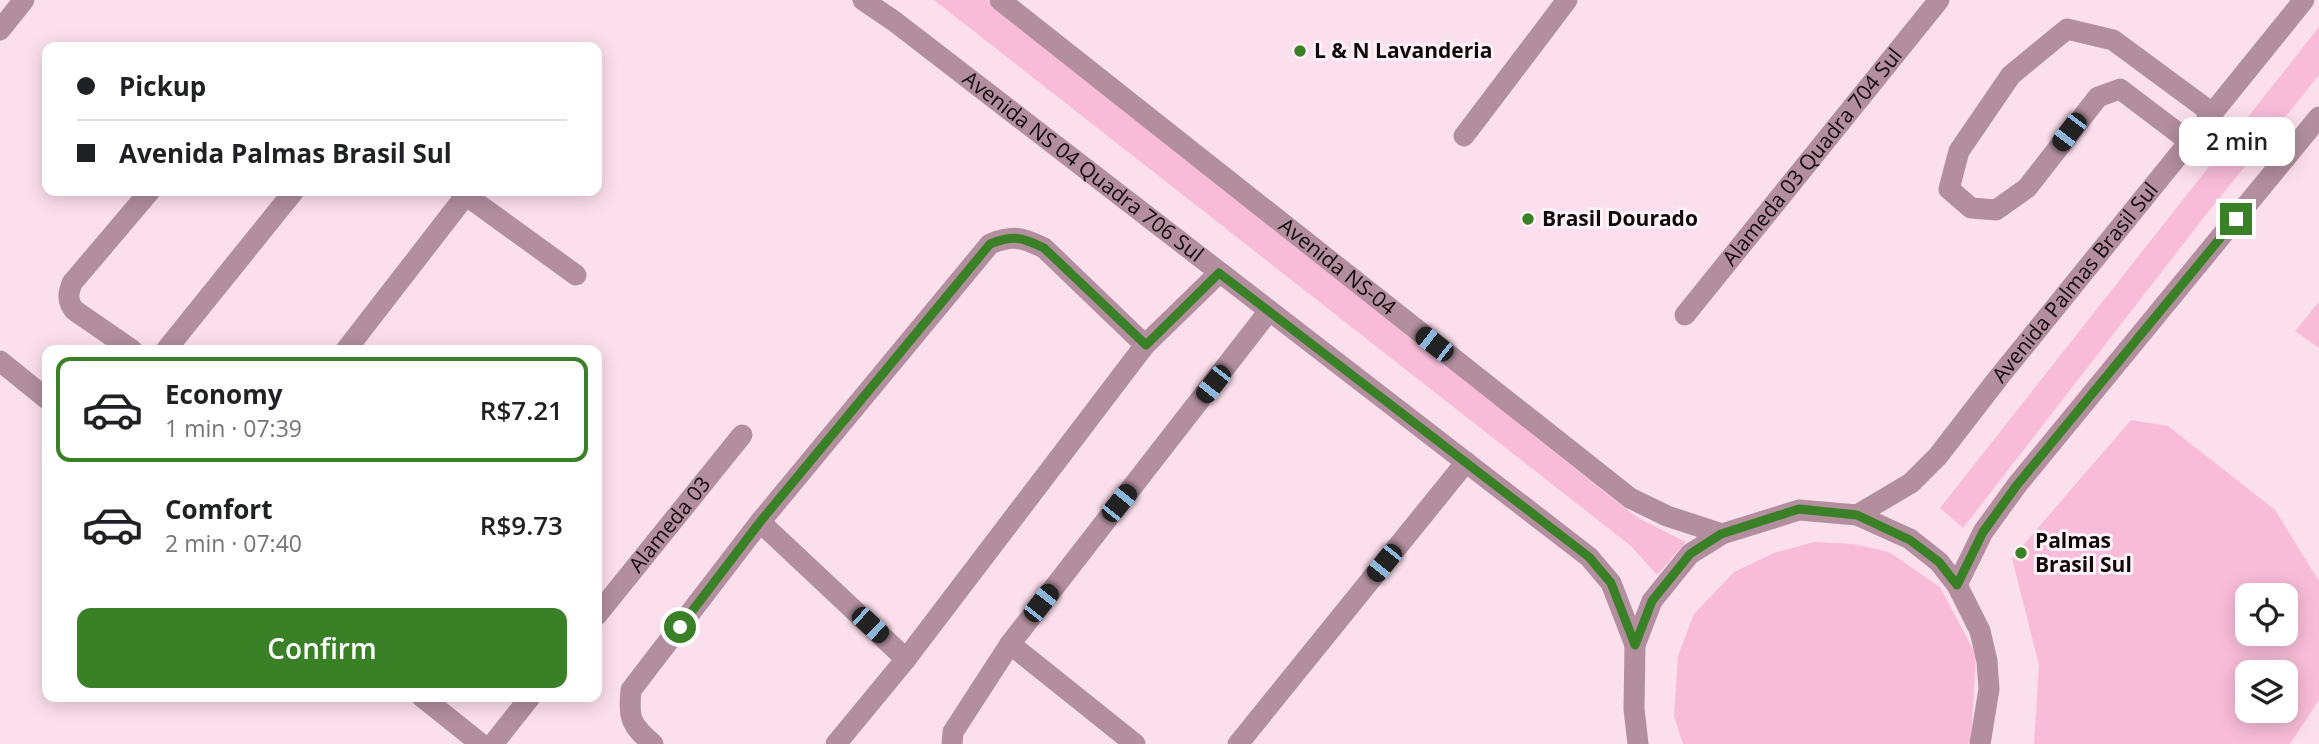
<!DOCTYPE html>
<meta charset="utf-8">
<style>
body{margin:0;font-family:"Open Sans",sans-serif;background:#f6f6f6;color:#202124;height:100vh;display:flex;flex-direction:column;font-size:26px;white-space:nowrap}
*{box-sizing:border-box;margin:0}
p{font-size:23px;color:#757577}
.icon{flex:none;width:38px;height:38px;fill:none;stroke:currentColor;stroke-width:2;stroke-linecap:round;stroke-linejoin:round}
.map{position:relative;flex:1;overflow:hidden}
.drawer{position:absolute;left:42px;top:345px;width:560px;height:357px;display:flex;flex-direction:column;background:#fff;border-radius:14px;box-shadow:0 4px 18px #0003}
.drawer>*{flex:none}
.guide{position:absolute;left:42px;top:42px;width:560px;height:154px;border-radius:14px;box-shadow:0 4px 18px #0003;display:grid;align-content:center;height:154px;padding:0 35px;background:#fff}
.controls{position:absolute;left:2235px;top:583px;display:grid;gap:14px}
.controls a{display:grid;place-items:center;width:63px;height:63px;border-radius:14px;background:#fff;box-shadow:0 4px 18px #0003;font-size:35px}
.end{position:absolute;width:32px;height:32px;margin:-16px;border:9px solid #398026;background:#fff;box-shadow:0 0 0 4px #fff}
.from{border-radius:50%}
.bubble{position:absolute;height:49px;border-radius:14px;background:#fff;box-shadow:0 4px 18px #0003;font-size:23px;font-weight:600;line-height:49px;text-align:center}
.car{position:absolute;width:21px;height:42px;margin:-21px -10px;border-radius:9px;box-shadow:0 0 5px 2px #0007;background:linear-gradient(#222 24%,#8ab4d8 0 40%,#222 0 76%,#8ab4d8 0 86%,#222 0)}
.guide b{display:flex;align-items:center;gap:24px;height:66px;font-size:26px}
.guide b+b{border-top:2px solid #e0e0e0}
.guide i{width:18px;height:18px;background:#202124}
ul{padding:12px 0 0;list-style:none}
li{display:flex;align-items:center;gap:21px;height:105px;margin:0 14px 10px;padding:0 21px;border:4px solid transparent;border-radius:14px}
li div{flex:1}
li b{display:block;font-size:26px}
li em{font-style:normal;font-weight:600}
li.active{border-color:#398026}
li>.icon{width:63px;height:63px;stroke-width:1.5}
.cta{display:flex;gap:14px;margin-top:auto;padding:14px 35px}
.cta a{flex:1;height:80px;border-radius:14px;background:#398026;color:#fff;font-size:28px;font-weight:600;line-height:80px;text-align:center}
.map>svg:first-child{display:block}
</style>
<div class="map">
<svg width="2319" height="744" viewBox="0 0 2319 744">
<rect width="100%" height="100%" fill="#fcdfec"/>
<g fill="#f8bcd8" fill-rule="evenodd">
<polygon points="934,0 987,0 1048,51 1348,286 1618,503 1640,519 1686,542 1657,575 1631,546"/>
<polygon points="2319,27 2319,75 2208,212 1963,528 1940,508"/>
<polygon points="2319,302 2319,348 2295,331"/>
<path d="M2131 420 2168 426 2275 510 2319 581V700L2290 744H2034L2039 665 2012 558ZM2286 595V634H2247V595ZM2286 672V710H2247V672Z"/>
<polygon points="1814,542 1853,544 1889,552 1940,587 1976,655 1971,738 1968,744 1683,744 1674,716 1678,656 1694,614 1734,572 1774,553"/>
</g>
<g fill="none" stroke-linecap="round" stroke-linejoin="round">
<g stroke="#b28e9e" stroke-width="21">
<path id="s1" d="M863 0 894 21 1589 557 1611 583 1635 645"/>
<path id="s2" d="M1000 0 1630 498 1667 516 1722 534"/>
<polyline points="0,30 24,0"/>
<polyline points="1464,136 1567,0"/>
<polyline points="2190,142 2120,89 2098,97 2027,188 1996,210 1971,208 1949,189 1959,151 2011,75 2067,29 2113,40 2212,113"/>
<polyline points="460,191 576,275"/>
<path id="s3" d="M1685 315 1939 0"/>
<path d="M132 350 74 310C67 300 68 294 72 283L150 191"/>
<polyline points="166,350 294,191"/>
<polyline points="346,350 466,195"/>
<polyline points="0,361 47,399"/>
<path id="s4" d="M1857 515 1911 483 1938 456 1999 377 2304 0"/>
<polyline points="760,522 906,659"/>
<polyline points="1957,585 1983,532 2017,485 2319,117"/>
<path id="s5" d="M597 615 742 435"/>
<polyline points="421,696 481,744"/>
<polyline points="493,744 531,696"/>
<path d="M653 744C631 725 628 719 631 690L760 522 990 244C1013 235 1022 237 1044 248L1145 345"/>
<polyline points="836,744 906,659 1145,345 1219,273"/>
<polyline points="952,744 953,732 1010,644"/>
<polyline points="1135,744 1010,644 1269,311"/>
<polyline points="1238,744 1466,462"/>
<polyline points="1638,744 1634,709 1635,645 1652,601 1690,554 1722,534 1799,510 1857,515 1910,539 1939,562 1957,585 1980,631 1987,661 1989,689 1980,744"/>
</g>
</g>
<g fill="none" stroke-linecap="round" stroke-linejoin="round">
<path stroke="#398026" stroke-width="9" d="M680 627 760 522 990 244C1013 235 1022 237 1044 248L1146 345 1219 273 1589 557 1611 583 1635 645 1652 601 1690 554 1721 534 1799 509 1857 515 1910 540 1939 562 1957 585 1983 532 2017 485 2236 219"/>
</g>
<g fill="#398026" stroke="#fef2f7" stroke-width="2.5">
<circle cx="1300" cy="51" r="7"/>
<circle cx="1528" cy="219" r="7"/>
<circle cx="2021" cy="553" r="7"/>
</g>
<g text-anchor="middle" stroke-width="6" stroke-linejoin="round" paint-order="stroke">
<g font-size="21" font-weight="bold" fill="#12090d" stroke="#fef2f7" text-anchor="start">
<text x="1314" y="58">L &amp; N Lavanderia</text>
<text x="1542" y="226">Brasil Dourado</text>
<text x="2035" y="548">Palmas<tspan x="2035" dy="24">Brasil Sul</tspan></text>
</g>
<g font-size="21" fill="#12090d" stroke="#fef2f7">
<text dy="7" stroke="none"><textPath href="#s3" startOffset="203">Alameda 03 Quadra 704 Sul</textPath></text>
<text dy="7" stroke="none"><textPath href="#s1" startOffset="276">Avenida NS 04 Quadra 706 Sul</textPath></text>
<text dy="7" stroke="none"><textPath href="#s2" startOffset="430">Avenida NS-04</textPath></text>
<text dy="7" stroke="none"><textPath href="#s4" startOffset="322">Avenida Palmas Brasil Sul</textPath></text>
<text dy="7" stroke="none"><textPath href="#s5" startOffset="116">Alameda 03</textPath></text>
</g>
</g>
</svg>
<div class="controls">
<a><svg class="icon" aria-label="locate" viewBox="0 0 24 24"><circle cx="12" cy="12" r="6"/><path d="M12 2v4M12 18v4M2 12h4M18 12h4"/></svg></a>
<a><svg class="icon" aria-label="layers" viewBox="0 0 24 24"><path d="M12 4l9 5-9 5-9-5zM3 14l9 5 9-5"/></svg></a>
</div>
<i class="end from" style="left:680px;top:627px"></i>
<i class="end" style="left:2236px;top:219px"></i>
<div class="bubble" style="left:2179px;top:117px;width:116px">2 min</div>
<i class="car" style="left:2069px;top:132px;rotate:217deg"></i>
<i class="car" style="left:1434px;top:344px;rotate:308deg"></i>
<i class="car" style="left:1213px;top:384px;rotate:218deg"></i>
<i class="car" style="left:1119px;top:503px;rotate:39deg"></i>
<i class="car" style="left:1384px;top:563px;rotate:219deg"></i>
<i class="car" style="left:1041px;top:603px;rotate:38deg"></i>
<i class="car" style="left:870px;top:625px;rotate:133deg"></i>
<div class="guide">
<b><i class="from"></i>Pickup</b>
<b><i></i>Avenida Palmas Brasil Sul</b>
</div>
<section class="drawer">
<ul>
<li class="active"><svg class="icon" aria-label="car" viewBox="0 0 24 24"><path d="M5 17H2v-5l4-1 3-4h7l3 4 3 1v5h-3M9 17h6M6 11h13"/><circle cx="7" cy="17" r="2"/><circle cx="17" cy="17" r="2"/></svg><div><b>Economy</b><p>1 min · 07:39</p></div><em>R$7.21</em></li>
<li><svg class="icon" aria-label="car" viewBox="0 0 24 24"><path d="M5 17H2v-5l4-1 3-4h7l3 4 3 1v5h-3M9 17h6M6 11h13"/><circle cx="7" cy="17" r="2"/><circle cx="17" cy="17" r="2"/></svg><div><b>Comfort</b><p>2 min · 07:40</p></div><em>R$9.73</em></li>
</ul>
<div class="cta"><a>Confirm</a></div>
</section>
</div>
